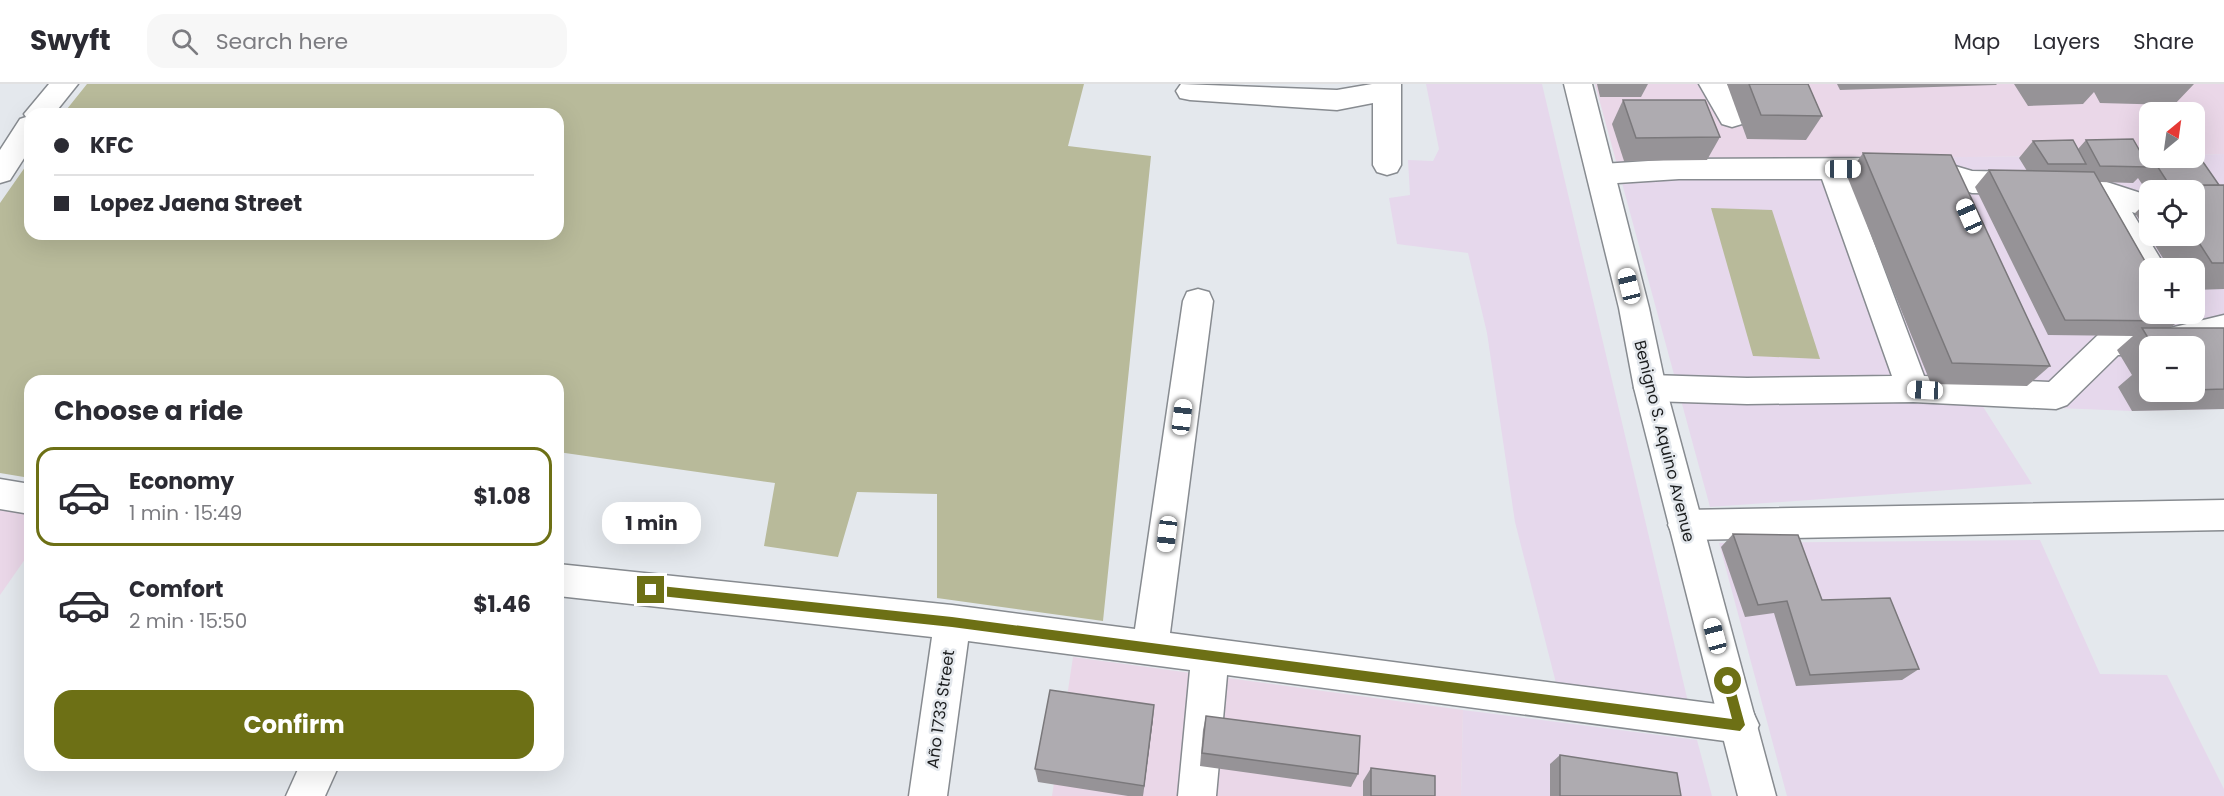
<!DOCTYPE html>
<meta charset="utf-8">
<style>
body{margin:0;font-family:Poppins,sans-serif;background:#f7f7f7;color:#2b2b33;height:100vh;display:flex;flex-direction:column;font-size:22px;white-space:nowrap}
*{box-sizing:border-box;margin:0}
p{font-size:20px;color:#7c7c81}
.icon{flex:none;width:33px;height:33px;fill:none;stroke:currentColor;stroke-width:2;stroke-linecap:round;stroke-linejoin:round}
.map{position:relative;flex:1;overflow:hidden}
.details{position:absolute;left:24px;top:291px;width:540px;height:396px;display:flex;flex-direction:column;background:#fff;border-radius:18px;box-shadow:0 6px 24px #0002}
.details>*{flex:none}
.guide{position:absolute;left:24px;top:24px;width:540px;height:132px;border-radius:18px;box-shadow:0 6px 24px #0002;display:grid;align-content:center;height:132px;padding:0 30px;background:#fff}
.needle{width:39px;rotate:29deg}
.fabs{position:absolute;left:2139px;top:18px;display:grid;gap:12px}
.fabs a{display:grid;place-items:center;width:66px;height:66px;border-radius:12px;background:#fff;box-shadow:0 6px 24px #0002;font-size:30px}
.end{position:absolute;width:27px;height:27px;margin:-14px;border:8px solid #6d7015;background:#fff;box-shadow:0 0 0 3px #fff}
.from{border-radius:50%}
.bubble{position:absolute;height:42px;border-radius:18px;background:#fff;box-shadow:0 6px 24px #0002;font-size:20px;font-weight:700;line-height:42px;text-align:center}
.car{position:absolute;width:18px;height:36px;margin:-18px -9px;border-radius:8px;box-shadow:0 0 4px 2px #0007;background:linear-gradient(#fff 24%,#345 0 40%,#fff 0 76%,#345 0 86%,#fff 0)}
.guide b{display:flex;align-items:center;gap:21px;height:57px;font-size:22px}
.guide b+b{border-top:2px solid #e1e1e2}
.guide i{width:15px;height:15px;background:#2b2b33}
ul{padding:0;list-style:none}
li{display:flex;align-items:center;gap:18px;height:99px;margin:0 12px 9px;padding:0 18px;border:3px solid transparent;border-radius:18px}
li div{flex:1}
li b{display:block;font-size:22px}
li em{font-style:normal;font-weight:700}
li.on{border-color:#6d7015}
li>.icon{width:54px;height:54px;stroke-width:1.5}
h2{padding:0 30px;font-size:27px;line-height:72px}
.primary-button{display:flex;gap:12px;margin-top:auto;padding:12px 30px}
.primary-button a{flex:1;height:69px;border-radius:18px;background:#6d7015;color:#fff;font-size:24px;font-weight:700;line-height:69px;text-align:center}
header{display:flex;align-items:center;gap:36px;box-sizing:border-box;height:84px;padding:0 30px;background:#fff;border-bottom:2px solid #e1e1e2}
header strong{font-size:28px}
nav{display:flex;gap:33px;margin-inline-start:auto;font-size:21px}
.search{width:420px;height:54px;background:#f7f7f7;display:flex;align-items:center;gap:15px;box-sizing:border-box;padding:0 21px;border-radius:18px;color:#7c7c81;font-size:22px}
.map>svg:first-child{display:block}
</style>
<header>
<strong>Swyft</strong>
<div class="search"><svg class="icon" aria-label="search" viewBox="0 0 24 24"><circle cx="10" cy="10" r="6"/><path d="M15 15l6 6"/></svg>Search here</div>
<nav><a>Map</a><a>Layers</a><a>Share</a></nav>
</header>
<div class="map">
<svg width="2224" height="712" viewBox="0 0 2224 712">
<rect width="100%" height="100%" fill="#e4e8ed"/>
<g fill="#e6d8ec" fill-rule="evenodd">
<polygon points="1426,0 1542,0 1688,618 1557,603 1515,438 1487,249 1468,169 1397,160 1389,114 1410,111 1408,76 1433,77 1439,65"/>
<path d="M2224 70V325L2132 327 1982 321 2032 400 1710 423 1616 77 2149 71 2150 74H2194L2195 71ZM2150 106H2194V152H2150ZM2150 184H2194V230H2150ZM2150 262H2194V308H2150Z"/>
<polygon points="2040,456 2100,590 2167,591 2224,705 2224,712 1787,712 1719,459"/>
<polygon points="1463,626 1697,656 1712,712 1461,712"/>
</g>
<g fill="#ead7e8">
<polygon points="1595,0 2224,0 2224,70 2195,71 2194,28 2150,28 2149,71 1616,77"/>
<polygon points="0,423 30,428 30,468 0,511"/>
<polygon points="1073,573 1463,626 1461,712 1052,712"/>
</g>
<g fill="#b8ba9a">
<polygon points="87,0 1084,0 1068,62 1151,72 1103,537 937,514 937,410 857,408 838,473 764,462 775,399 558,368 558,297 30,297 30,394 0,389 0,119 30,76 30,150 558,150 558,30 63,30"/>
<polygon points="1711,124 1772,126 1820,275 1753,272"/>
</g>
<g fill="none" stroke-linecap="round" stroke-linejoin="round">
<g stroke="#878b90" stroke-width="3">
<g id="minor">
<polygon points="49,0 78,0 54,30 30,30 30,65 10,96 0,99 0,66 20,35 26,33 24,30"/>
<polygon points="1181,0 1337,6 1372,0 1401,0 1401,81 1397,88 1387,91 1377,88 1373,81 1373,19 1337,26 1190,16 1180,14 1176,7"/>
<polygon points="1699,0 1727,0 1746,33 1742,40 1732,43 1722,40"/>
<polygon points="1928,74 1972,87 2079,89 2150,112 2150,134 2132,128 2166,184 2150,184 2150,195 2140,192 2094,116 2078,111 1972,109 1927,94 1850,95 1924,292 2049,298 2100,249 2111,245 2166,245 2224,231 2224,255 2194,263 2150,262 2150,271 2118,271 2067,321 2056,325 1913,318 1747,320 1650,317 1639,313 1634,304 1639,295 1650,291 1747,294 1892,292 1822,95 1679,95 1602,100 1592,97 1588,90 1592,83 1602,80 1679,75"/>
<polygon points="1198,205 1209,208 1213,217 1170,549 1740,623 1753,628 1759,641 1753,654 1740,659 1227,591 1216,712 1178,712 1190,586 968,557 947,712 909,712 932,553 558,512 558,480 952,521 1135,545 1183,217 1187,208"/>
<polygon points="0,395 30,400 30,430 0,425"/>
<polygon points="2224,416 2224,446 1685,456 1673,452 1668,441 1673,430 1685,426"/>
<polygon points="300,681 339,681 325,712 286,712"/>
</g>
</g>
<g stroke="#878b90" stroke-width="3">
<polygon id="major" points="1564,0 1592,0 1649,224 1666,304 1776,712 1738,712 1634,304 1619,224"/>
</g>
<use href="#minor" fill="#fff" fill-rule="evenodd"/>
<use href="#major" fill="#fff" fill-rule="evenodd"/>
</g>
<g fill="#969397" fill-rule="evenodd">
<polygon points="1597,0 1648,0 1641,13 1600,13"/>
<polygon points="1727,0 1808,0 1822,32 1806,56 1747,55"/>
<polygon points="1837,0 1997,0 1996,1 1840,6"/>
<polygon points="2014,0 2194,0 2174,21 2100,19 2094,8 2083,20 2028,22"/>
<polygon points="1623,16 1720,53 1707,76 1624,77 1612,40"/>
<path d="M2086 56 2142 70 2147 66H2150V74H2194L2219 101H2224V205L2194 206V184H2169L2135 129 2150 115V152H2194V106H2150V112L2138 94 2133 99 2100 98 2179 237 2170 244H2224V325L2132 327 2118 303 2132 291 2117 266 2133 252 2048 251 1975 103 1989 86 2027 87 2019 74 2033 57 2078 65ZM2150 262H2194V308H2150Z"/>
<polygon points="1863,69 2050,282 2027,302 1931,300 1847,92"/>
<polygon points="1733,450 1822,516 1919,585 1902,596 1796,602 1774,529 1745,533 1721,463"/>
<polygon points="1206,632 1358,690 1351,703 1200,682 1203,646"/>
<polygon points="1153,635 1143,712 1128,712 1038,698 1035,685"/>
<polygon points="1560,671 1681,712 1550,712 1550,680"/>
<polygon points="1371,684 1435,712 1363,712 1363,697"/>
</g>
<polygon fill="#7a787b" points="1154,621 1153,635 1143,712 1144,702"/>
<g fill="#aeabb0" stroke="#7a787b" stroke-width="1.5">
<polygon points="1749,0 1808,0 1822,32 1761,31"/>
<polygon points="1623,16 1705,16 1720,53 1636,54"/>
<polygon points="2133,55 2149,83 2100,82 2086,56"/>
<polygon points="2073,56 2086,80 2048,80 2033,57"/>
<polygon points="2194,65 2219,101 2170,102 2152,74 2194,74"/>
<polygon points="1863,69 1951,71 2050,282 1952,279"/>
<polygon points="1989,86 2094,88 2150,186 2150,230 2175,230 2179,237 2065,236"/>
<polygon points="2224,101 2224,179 2212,179 2194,151 2194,106 2166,106 2163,102"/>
<polygon points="2142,244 2224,244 2224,305 2194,306 2194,262 2153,262"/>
<polygon points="2150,282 2150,294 2143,283"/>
<polygon points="1733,450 1798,451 1822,516 1890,514 1919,585 1810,591 1787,517 1758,521"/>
<polygon points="1050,606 1154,621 1144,702 1035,685"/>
<polygon points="1206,632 1360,652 1358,690 1202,669"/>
<polygon points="1560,671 1677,689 1681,712 1560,712"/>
<polygon points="1371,684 1435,692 1435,712 1371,712"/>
</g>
<polygon fill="#6d7015" points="651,501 952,533 1732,635 1722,597 1728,592 1733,597 1745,641 1740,647 952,543 651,511 645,506"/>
<g text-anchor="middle" stroke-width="5" stroke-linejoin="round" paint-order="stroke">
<g font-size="16" fill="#1b1d1e" stroke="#e4e8ed">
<text transform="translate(1665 357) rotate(76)" y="6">Benigno S. Aquino Avenue</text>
<text transform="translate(940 625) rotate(-82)" y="6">Año 1733 Street</text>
</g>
</g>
</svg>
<div class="fabs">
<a><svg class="needle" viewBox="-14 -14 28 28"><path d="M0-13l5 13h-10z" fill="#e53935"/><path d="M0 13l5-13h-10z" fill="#7c7c81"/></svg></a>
<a><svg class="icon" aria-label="locate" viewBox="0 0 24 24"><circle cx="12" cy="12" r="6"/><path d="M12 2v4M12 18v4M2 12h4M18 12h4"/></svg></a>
<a>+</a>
<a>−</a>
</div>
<i class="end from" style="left:1728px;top:597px"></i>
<i class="end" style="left:651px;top:506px"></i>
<div class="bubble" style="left:602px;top:418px;width:99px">1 min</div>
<i class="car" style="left:1843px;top:85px;rotate:90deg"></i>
<i class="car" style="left:1969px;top:132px;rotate:336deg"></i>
<i class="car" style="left:1629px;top:202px;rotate:346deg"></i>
<i class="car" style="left:1925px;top:306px;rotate:273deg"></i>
<i class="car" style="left:1182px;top:333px;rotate:7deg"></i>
<i class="car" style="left:1167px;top:450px;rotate:187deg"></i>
<i class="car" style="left:1715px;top:552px;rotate:345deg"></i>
<div class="guide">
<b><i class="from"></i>KFC</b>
<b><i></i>Lopez Jaena Street</b>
</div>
<section class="details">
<h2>Choose a ride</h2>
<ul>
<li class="on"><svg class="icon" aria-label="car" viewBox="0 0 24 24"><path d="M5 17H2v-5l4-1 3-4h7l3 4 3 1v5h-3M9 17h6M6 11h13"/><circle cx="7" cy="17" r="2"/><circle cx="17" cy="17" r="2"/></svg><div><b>Economy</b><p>1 min · 15:49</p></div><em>$1.08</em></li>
<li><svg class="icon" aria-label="car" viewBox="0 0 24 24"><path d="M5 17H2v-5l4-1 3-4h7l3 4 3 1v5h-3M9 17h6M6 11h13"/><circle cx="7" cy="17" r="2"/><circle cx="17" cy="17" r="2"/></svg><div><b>Comfort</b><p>2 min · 15:50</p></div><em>$1.46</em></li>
</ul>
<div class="primary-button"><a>Confirm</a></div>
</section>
</div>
